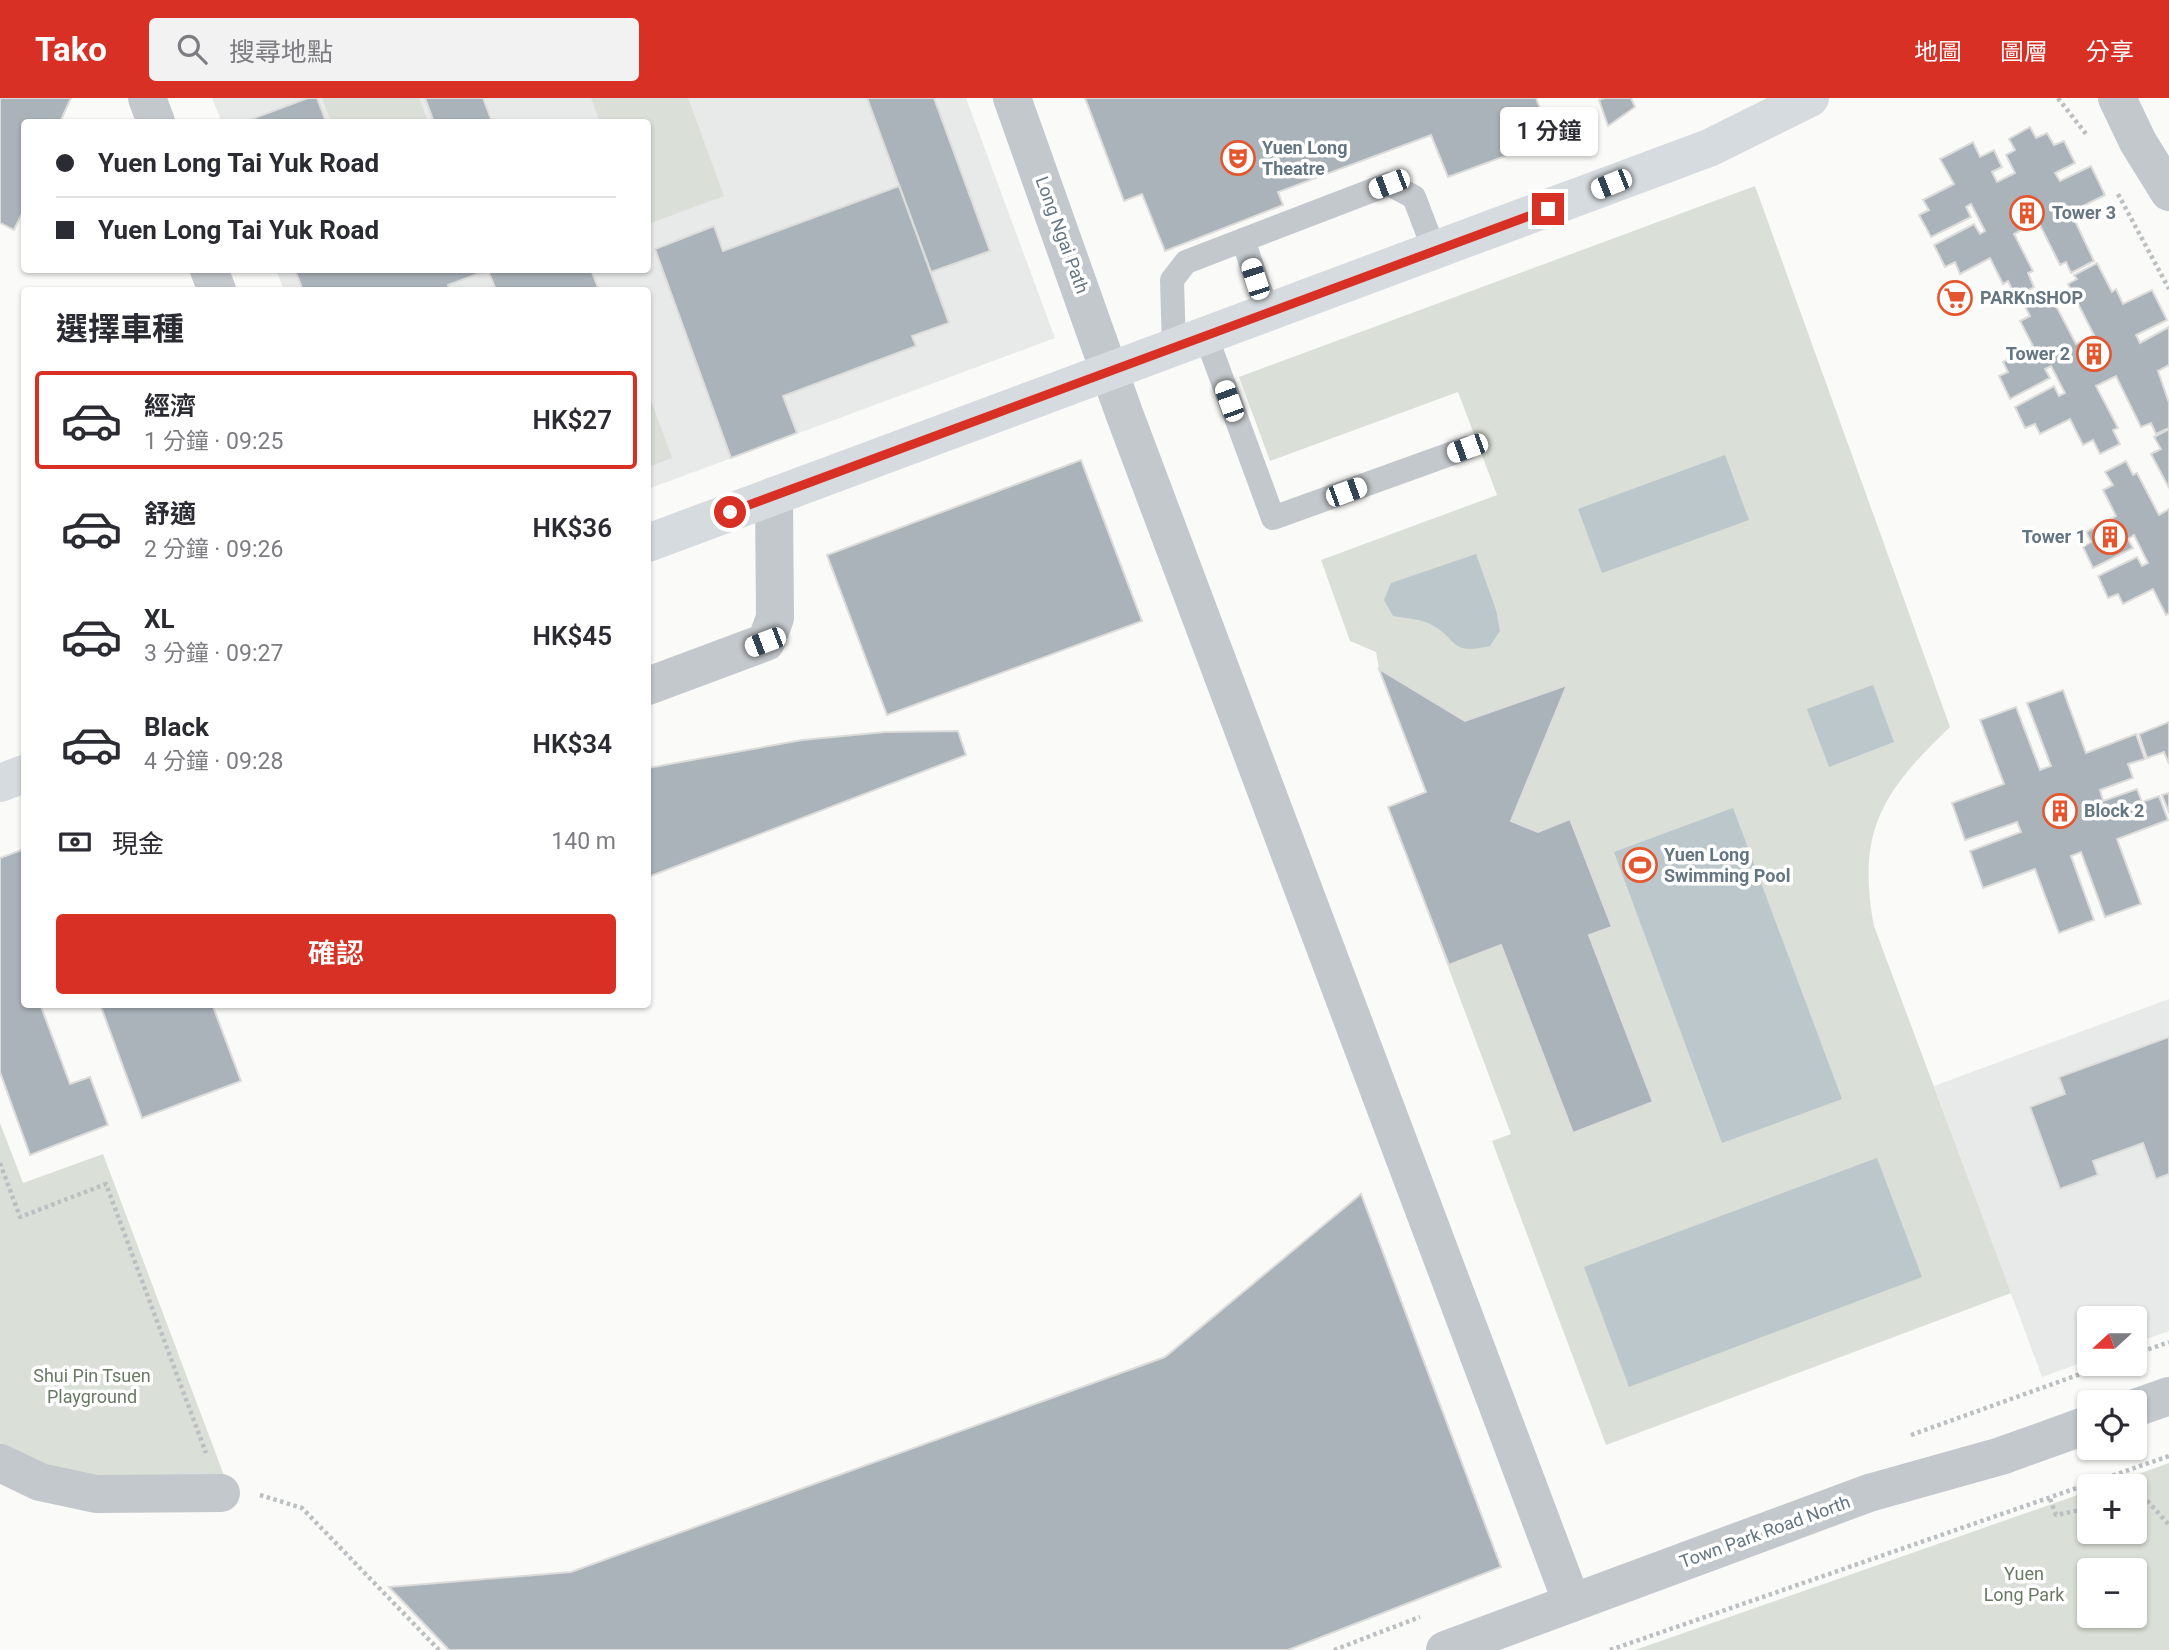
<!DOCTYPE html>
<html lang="zh-TW">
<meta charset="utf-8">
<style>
body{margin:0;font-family:Roboto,"Noto Sans TC",sans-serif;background:#f2f2f3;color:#2b2b33;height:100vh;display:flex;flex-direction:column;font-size:26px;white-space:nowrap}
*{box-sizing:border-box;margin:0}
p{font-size:23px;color:#7c7c81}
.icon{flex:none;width:38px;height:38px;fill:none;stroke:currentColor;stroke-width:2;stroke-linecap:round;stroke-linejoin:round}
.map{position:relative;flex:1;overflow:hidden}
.details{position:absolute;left:21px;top:189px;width:630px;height:721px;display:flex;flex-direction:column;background:#fff;border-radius:7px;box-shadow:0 2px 5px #0004}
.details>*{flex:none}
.top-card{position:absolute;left:21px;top:21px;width:630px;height:154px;border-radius:7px;box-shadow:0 2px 5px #0004;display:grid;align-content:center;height:154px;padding:0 35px;background:#fff}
.needle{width:46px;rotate:249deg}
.fabs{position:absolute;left:2077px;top:1208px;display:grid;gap:14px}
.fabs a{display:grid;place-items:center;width:70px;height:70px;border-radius:7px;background:#fff;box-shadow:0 2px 5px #0004;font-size:35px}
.end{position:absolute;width:32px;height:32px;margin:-16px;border:9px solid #d93025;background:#fff;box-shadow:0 0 0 4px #fff}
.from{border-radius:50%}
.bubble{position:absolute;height:49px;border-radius:7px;background:#fff;box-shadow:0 2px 5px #0004;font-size:23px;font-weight:600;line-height:49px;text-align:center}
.car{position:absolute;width:21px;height:42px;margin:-21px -10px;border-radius:9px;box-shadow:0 0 5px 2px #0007;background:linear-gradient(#fff 24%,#345 0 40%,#fff 0 76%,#345 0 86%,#fff 0)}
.top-card b{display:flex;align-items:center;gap:24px;height:66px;font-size:26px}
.top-card b+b{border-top:2px solid #e1e1e2}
.top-card i{width:18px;height:18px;background:#2b2b33}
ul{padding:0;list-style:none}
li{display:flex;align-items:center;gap:21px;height:98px;margin:0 14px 10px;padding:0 21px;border:4px solid transparent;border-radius:7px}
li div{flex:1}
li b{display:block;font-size:26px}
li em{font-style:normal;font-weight:600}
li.selected{border-color:#d93025}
li>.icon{width:63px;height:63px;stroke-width:1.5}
h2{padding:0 35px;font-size:32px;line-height:84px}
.pay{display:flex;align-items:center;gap:18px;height:77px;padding:0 35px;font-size:26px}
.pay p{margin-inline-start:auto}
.cta{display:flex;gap:14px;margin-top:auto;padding:14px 35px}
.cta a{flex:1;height:80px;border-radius:7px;background:#d93025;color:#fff;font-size:28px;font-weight:600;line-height:80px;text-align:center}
header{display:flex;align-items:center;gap:42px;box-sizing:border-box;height:98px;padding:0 35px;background:#d93025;color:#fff}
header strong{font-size:33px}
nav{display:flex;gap:38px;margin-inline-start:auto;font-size:24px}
.search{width:490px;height:63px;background:#f2f2f3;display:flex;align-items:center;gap:18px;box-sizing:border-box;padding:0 24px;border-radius:7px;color:#7c7c81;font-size:26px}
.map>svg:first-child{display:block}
</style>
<header>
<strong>Tako</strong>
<div class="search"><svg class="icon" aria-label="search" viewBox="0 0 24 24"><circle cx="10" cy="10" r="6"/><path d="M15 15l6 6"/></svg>搜尋地點</div>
<nav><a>地圖</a><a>圖層</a><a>分享</a></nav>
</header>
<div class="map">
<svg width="2169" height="1552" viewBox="0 0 2169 1552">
<rect width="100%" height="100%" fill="#fafaf8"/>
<g fill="#e8e9e9">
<polygon points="212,0 966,0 1055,240 648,391 648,192 284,192 276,172 648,172 648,24 222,24"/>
<polygon points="2169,901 2169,1233 2135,1245 2135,1220 2090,1220 2089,1262 2042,1279 1934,988"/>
</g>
<g fill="#dadfd7" fill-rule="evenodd">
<polygon points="322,0 419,0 428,24 331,24"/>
<polygon points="591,0 688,0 724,98 648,126 648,24 600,24"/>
<path d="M1755 88 1950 629C1883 693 1856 733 1874 828L2011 1195 1606 1347 1492 1043 1511 1036 1388 709 1426 694 1379 571 1376 554 1350 543 1321 462 1497 397 1458 294 1270 363 1239 279Z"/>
<polygon points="648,294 672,360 648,369"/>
<polygon points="0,1025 23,1085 103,1056 225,1380 89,1380 0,1351"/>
<path d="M2169 1365V1552H1635L2089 1393 2090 1433H2135V1388H2105ZM2090 1472H2135V1517H2090Z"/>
</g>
<g fill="#bbc7cb">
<polygon points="1725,357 1749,422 1602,475 1578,411"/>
<path d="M1476 456 1496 512 1500 533 1490 548C1449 557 1460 543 1432 527 1422 521 1404 520 1393 518L1384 502 1391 485Z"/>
<polygon points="1873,587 1894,644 1829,669 1807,611"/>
<polygon points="1733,710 1842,1001 1722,1045 1614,754"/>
<polygon points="1877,1060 1922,1179 1629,1289 1584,1169"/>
</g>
<g fill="#aab3b9" stroke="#dcdcda" stroke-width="2">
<polygon points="0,0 71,0 60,24 24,24 24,111 14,132 0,125"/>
<polygon points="308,0 317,0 326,24 244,24"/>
<polygon points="425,0 483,0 492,24 434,24"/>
<polygon points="867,0 934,0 990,153 931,174"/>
<polygon points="1085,0 1536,0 1552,41 1448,79 1431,37 1278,94 1283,107 1165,153 1142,96 1124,103"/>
<polygon points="1605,0 1631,0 1635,9 1608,28 1599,2"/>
<polygon points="2030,29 2036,40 2047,35 2054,47 2064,43 2075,65 2055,75 2060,83 2091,68 2105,97 2077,111 2081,120 2075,123 2094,163 2071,175 2066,164 2060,167 2038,123 2014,136 2033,173 2028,175 2034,189 2016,199 2008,183 2003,186 1990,160 1960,176 1955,164 1945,169 1934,147 1974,126 1980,136 1985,133 1971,106 1966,109 1971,119 1931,139 1919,117 1929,112 1923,102 1954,86 1940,61 1973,44 1980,59 1994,52 2002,69 1992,74 1997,84 2015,75 2006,57 2015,52 2009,41"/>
<polygon points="899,88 949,225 912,238 916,248 783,298 797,335 731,360 655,151 714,128 723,153"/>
<polygon points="2097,165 2112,194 2116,191 2123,206 2152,192 2167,222 2136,237 2140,245 2169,229 2169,267 2158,273 2169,305 2169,330 2156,336 2151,325 2141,329 2116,278 2096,288 2118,330 2113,332 2120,346 2100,356 2093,342 2083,347 2070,321 2040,336 2035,326 2025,330 2015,309 2054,288 2059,298 2065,295 2051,268 2045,271 2050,280 2010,301 1999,278 2008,274 2003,264 2033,248 2020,223 2030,218 2022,203 2043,193 2050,206 2054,204 2076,246 2094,237 2068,186 2077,181 2074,177"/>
<polygon points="295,172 488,172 448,187 450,192 303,192"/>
<polygon points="488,172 591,172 599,192 496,192"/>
<polygon points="2169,331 2169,390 2151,356 2161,351 2154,339"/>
<polygon points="1081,362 1142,523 887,617 827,457"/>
<polygon points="2126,363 2133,377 2137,375 2159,417 2169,411 2169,515 2166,517 2153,491 2123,506 2118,496 2108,500 2098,478 2137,459 2142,468 2148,465 2134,437 2128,441 2133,450 2093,470 2083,449 2091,444 2086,434 2116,418 2103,392 2113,387 2105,374"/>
<polygon points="1379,571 1465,623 1567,587 1511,723 1538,734 1570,721 1612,829 1589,837 1653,1004 1573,1035 1501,847 1449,867 1388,709 1426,694"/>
<polygon points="2063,592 2086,655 2136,636 2145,661 2128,666 2133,680 2100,692 2103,703 2137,691 2142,704 2159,698 2168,722 2117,741 2141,806 2105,819 2081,754 2071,758 2094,822 2059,835 2035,771 1983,790 1970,753 2021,734 2017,724 1965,742 1952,705 2004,686 1980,622 2016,609 2040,672 2051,668 2027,605"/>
<polygon points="2169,624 2169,666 2164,654 2147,660 2139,636"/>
<polygon points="958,633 966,657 648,779 648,670 802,642 885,634"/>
<polygon points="2169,695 2169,715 2162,697"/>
<polygon points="24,751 24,906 40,906 70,986 90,979 108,1027 30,1057 0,974 0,760"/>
<polygon points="100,906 212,906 241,983 142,1020"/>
<polygon points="2169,939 2169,1076 2156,1081 2143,1045 2093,1063 2098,1077 2060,1091 2030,1009 2065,996 2059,979"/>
<polygon points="1361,1096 1501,1469 1288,1552 449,1552 389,1489 571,1474 1165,1259"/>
</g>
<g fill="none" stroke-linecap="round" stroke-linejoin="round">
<g stroke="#bbbfc2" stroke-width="4.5" stroke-dasharray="3.5 3.5" stroke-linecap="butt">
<polyline points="2058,0 2086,36"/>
<polyline points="2118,96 2169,191"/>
<polyline points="0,1065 20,1119 106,1086 206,1355"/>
<polyline points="2135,1256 2169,1244"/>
<polyline points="1911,1337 2111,1265"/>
<polyline points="260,1397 302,1410 439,1552"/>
<polyline points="2050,1401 2056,1417 2090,1410"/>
<polyline points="2135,1401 2144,1399 2169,1427"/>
<polyline points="1334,1552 1420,1519"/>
<polyline points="1610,1552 2169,1358"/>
</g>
<g stroke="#c3c8cc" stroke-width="24">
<polyline points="1243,142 1268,215"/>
<polyline points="1206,238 1273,420 1467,350"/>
<polyline points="1174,251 1172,182 1186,164 1389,86 1414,99 1435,154"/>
</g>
<polyline stroke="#c3c8cc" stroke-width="38" points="1012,0 1124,315 1572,1505"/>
<g stroke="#c3c8cc" stroke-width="38">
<polyline points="648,588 766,544 775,520 774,398"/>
<polyline points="0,1365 40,1384 96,1396 221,1395"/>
</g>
<g stroke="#c3c8cc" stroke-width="38">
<polyline points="147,0 156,24"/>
<polyline points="2117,0 2138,44 2169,94"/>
<polyline points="209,172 217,192"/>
<polyline points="2135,1310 2169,1298"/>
<polyline points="1445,1552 1869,1395 2001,1358 2090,1326"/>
</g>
<g stroke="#d6dbdf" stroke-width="38">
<polyline points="648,445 1709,50 1810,0"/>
<polyline points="0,685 24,676"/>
</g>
</g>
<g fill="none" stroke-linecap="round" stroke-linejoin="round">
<polyline stroke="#d93025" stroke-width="9" points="730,414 1548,111"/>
</g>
<defs>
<g id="theatre-ring" transform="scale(1.75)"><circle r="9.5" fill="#fff" stroke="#e4572e" stroke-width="1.5"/><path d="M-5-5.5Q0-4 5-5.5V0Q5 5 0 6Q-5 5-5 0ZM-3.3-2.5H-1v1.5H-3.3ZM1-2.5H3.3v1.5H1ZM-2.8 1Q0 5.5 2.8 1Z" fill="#e4572e"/></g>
<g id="building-ring" transform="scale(1.75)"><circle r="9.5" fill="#fff" stroke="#e4572e" stroke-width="1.5"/><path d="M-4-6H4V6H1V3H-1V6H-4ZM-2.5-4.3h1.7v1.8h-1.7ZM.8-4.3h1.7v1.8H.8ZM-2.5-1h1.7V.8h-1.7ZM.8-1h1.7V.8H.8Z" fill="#e4572e"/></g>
<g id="supermarket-ring" transform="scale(1.75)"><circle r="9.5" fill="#fff" stroke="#e4572e" stroke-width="1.5"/><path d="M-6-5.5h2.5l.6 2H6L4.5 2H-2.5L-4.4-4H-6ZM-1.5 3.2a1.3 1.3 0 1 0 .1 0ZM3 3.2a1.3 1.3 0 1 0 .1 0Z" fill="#e4572e"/></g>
<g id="stadium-ring" transform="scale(1.75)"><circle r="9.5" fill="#fff" stroke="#e4572e" stroke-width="1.5"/><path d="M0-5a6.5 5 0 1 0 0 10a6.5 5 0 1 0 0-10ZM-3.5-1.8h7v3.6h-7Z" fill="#e4572e"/></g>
</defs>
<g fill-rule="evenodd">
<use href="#theatre-ring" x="1238" y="60"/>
<use href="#building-ring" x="2027" y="115"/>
<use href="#supermarket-ring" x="1955" y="200"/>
<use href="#building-ring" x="2094" y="256"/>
<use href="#building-ring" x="2110" y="439"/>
<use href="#building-ring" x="2060" y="713"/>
<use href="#stadium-ring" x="1640" y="767"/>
</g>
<g text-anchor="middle" stroke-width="7" stroke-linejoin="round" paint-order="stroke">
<g font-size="18" font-weight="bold" fill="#657683" stroke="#fff" text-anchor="start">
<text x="1262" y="56">Yuen Long<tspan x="1262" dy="21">Theatre</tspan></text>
<text x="2052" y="121">Tower 3</text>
<text x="1980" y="206">PARKnSHOP</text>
<text x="2070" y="262" text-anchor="end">Tower 2</text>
<text x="2086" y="445" text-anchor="end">Tower 1</text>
<text x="2084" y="719">Block 2</text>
<text x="1664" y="763">Yuen Long<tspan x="1664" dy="21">Swimming Pool</tspan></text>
</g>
<g font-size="18" fill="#657683" stroke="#fff">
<text transform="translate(1062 137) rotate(70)" y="6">Long Ngai Path</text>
<text transform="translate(1765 1434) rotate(-20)" y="6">Town Park Road North</text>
</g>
<g font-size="18" fill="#687a64" stroke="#fff">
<text x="92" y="1284">Shui Pin Tsuen<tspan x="92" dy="21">Playground</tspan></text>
<text x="2024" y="1482">Yuen<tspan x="2024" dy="21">Long Park</tspan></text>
</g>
</g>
</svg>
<div class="fabs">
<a><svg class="needle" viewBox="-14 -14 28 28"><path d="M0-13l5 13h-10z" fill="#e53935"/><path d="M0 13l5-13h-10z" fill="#7c7c81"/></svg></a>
<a><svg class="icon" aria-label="locate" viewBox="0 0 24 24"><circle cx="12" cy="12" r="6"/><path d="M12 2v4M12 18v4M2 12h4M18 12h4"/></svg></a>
<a>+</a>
<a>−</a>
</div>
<i class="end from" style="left:730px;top:414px"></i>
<i class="end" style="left:1548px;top:111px"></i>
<div class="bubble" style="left:1500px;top:9px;width:98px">1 分鐘</div>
<i class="car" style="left:1389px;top:86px;rotate:249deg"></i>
<i class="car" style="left:1611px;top:86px;rotate:248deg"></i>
<i class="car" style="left:1255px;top:181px;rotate:342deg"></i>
<i class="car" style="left:1229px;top:303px;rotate:340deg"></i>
<i class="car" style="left:1467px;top:350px;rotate:250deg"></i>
<i class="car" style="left:1346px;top:394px;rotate:70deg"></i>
<i class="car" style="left:765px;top:544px;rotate:249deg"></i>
<div class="top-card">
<b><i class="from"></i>Yuen Long Tai Yuk Road</b>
<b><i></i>Yuen Long Tai Yuk Road</b>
</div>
<section class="details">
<h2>選擇車種</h2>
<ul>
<li class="selected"><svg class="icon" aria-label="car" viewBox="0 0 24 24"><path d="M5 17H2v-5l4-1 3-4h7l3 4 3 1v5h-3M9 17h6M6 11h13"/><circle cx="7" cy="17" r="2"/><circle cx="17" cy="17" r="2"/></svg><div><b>經濟</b><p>1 分鐘 · 09:25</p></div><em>HK$27</em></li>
<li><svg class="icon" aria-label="car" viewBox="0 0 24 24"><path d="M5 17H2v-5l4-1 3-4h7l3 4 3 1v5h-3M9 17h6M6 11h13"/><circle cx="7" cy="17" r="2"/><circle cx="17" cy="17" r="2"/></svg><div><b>舒適</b><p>2 分鐘 · 09:26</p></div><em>HK$36</em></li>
<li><svg class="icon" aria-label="car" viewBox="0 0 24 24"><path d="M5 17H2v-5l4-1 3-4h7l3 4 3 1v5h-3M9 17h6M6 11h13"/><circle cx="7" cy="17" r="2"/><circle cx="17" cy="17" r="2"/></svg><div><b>XL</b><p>3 分鐘 · 09:27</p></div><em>HK$45</em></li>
<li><svg class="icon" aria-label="car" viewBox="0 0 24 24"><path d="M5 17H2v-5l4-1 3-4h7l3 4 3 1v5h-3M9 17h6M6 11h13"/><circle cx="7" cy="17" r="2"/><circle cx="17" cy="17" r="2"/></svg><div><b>Black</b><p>4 分鐘 · 09:28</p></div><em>HK$34</em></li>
</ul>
<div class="pay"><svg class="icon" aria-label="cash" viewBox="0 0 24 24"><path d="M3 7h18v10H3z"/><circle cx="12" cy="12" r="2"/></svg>現金<p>140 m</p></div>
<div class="cta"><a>確認</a></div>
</section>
</div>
